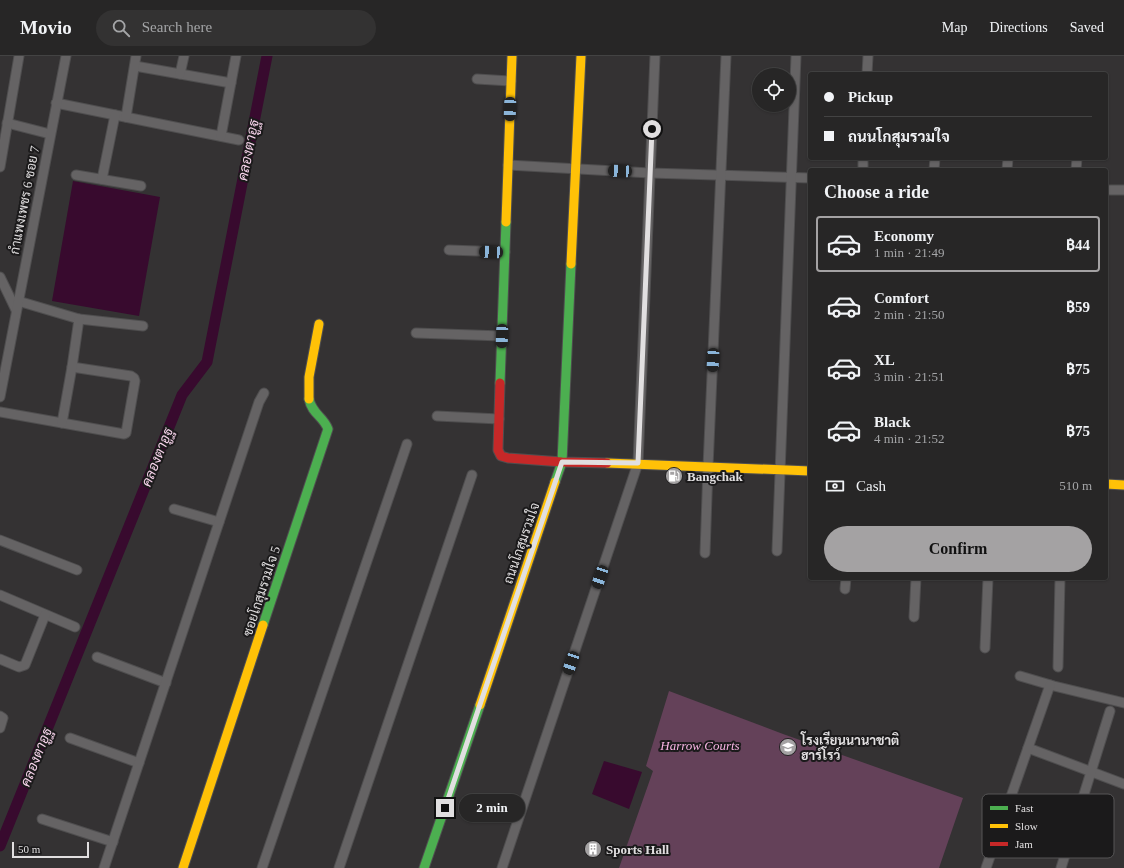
<!DOCTYPE html>
<meta charset="utf-8">
<style>
body{margin:0;font-family:"Times New Roman",Sarabun,serif;background:#333232;color:#f1f3f6;height:100vh;display:flex;flex-direction:column;font-size:15px;white-space:nowrap}
*{box-sizing:border-box;margin:0}
p{font-size:13px;color:#a4a5a7}
.icon{flex:none;width:22px;height:22px;fill:none;stroke:currentColor;stroke-width:2;stroke-linecap:round;stroke-linejoin:round}
.map{position:relative;flex:1;overflow:hidden}
.drawer{position:absolute;left:808px;top:112px;width:300px;height:412px;display:flex;flex-direction:column;background:#272626;border-radius:4px;box-shadow:0 1px 3px #0004,0 0 0 1px #434343}
.drawer>*{flex:none}
.hud{position:absolute;left:808px;top:16px;width:300px;height:88px;border-radius:4px;box-shadow:0 1px 3px #0004,0 0 0 1px #434343;display:grid;align-content:center;height:88px;padding:0 16px;background:#272626}
.tools{position:absolute;left:752px;top:12px;display:grid;gap:8px}
.tools a{display:grid;place-items:center;width:44px;height:44px;border-radius:50%;background:#272626;box-shadow:0 1px 3px #0004,0 0 0 1px #434343;font-size:20px}
.scale{position:absolute;left:12px;bottom:10px;width:77px;box-sizing:border-box;padding-left:4px;border:2px solid #e1dfe0;border-top:0;font-size:11px;line-height:14px;white-space:nowrap;color:#e1dfe0;-webkit-text-stroke:3px #1b1a1b;paint-order:stroke}
.end{position:absolute;width:18px;height:18px;margin:-9px;border:5px solid #e1dfe0;background:#111;box-shadow:0 0 0 2px #111}
.from{border-radius:50%}
.bubble{position:absolute;height:28px;border-radius:14px;background:#272626;box-shadow:0 1px 3px #0004,0 0 0 1px #434343;font-size:13px;font-weight:700;line-height:28px;text-align:center}
.car{position:absolute;width:12px;height:24px;margin:-12px -6px;border-radius:5px;box-shadow:0 0 3px 1px #0007;background:linear-gradient(#222 24%,#8ab4d8 0 40%,#222 0 76%,#8ab4d8 0 86%,#222 0)}
.hud b{display:flex;align-items:center;gap:14px;height:38px;font-size:15px}
.hud b+b{border-top:1px solid #434343}
.hud i{width:10px;height:10px;background:#f1f3f6}
ul{padding:0;list-style:none}
li{display:flex;align-items:center;gap:12px;height:56px;margin:0 8px 6px;padding:0 8px;border:2px solid transparent;border-radius:4px}
li div{flex:1}
li b{display:block;font-size:15px}
li em{font-style:normal;font-weight:700}
li.selected{border-color:#a4a2a3}
li>.icon{width:36px;height:36px;stroke-width:1.5}
h2{padding:0 16px;font-size:18px;line-height:48px}
.pay{display:flex;align-items:center;gap:10px;height:44px;padding:0 16px;font-size:15px}
.pay p{margin-inline-start:auto}
.action{display:flex;gap:8px;margin-top:auto;padding:8px 16px}
.action a{flex:1;height:46px;border-radius:24px;background:#a4a2a3;color:#111;font-size:16px;font-weight:700;line-height:46px;text-align:center}
header{display:flex;align-items:center;gap:24px;box-sizing:border-box;height:56px;padding:0 20px;background:#272626;border-bottom:1px solid #434343}
header strong{font-size:19px}
nav{display:flex;gap:22px;margin-inline-start:auto;font-size:14px}
.search{width:280px;height:36px;background:#333232;display:flex;align-items:center;gap:10px;box-sizing:border-box;padding:0 14px;border-radius:22px;color:#a4a5a7;font-size:15px}
.map>svg:first-child{display:block}
</style>
<header>
<strong>Movio</strong>
<div class="search"><svg class="icon" aria-label="search" viewBox="0 0 24 24"><circle cx="10" cy="10" r="6"/><path d="M15 15l6 6"/></svg>Search here</div>
<nav><a>Map</a><a>Directions</a><a>Saved</a></nav>
</header>
<div class="map">
<svg width="1124" height="812" viewBox="0 0 1124 812">
<rect width="100%" height="100%" fill="#343233"/>
<polygon fill="#644159" points="669,635 783,678 963,742 939,812 619,812 653,715 646,710"/>
<g fill="#380a2e">
<polygon points="73,125 160,141 139,260 52,245"/>
<polygon points="604,705 642,716 629,753 592,738"/>
</g>
<g fill="none" stroke-linecap="round" stroke-linejoin="round">
<polyline stroke="#380a2e" stroke-width="11" points="0,790 182,339 207,306 267,0"/>
<g stroke="#4f4e4f" stroke-width="11">
<g id="street">
<polyline points="135,10 231,27"/>
<polyline points="180,18 184,0"/>
<polyline points="867,18 868,0"/>
<polyline points="477,23 511,25"/>
<polyline points="56,47 239,84"/>
<polyline points="126,61 136,0"/>
<polyline points="7,67 50,78"/>
<polyline points="221,80 236,0"/>
<polyline points="508,109 650,117 810,122"/>
<polyline points="0,111 19,0"/>
<polyline points="863,114 863,102"/>
<polyline points="934,114 935,102"/>
<polyline points="1007,114 1008,102"/>
<polyline points="1076,114 1077,102"/>
<polyline points="76,119 141,130"/>
<polyline points="102,123 115,59"/>
<polyline points="1106,134 1124,134"/>
<polyline points="449,194 505,196"/>
<polyline points="0,221 16,254"/>
<polyline points="18,245 79,263 143,270"/>
<polyline points="416,277 502,280"/>
<polyline points="0,341 66,0"/>
<polyline points="0,356 124,378 126,377 135,325 134,322 131,320 72,311"/>
<polyline points="437,360 499,363"/>
<polyline points="62,367 72,311 79,263"/>
<polyline points="174,453 219,466"/>
<polyline points="0,484 77,514"/>
<polyline points="777,495 796,0"/>
<polyline points="705,497 708,411 726,0"/>
<polyline points="845,533 846,522"/>
<polyline points="0,539 75,571"/>
<polyline points="914,561 916,522"/>
<polyline points="985,592 988,522"/>
<polyline points="97,601 166,627"/>
<polyline points="0,603 19,611 25,609 45,559"/>
<polyline points="1058,611 1060,522"/>
<polyline points="1020,620 1054,630 1124,647"/>
<polyline points="0,660 3,662 0,672"/>
<polyline points="70,682 139,707"/>
<polyline points="1028,692 1124,728"/>
<polyline points="42,763 113,786"/>
<polyline points="104,812 259,346 264,337"/>
<polyline points="262,812 407,388"/>
<polyline points="339,812 472,419"/>
<polyline points="502,812 638,407 655,0"/>
<polyline points="986,812 1050,629"/>
<polyline points="1061,812 1110,655"/>
</g>
</g>
<g stroke="#4f4e4f" stroke-width="11">
<g id="fast">
<polyline points="500,327 506,166"/>
<polyline points="555,426 562,406 571,208"/>
<path d="M263 569 328 373C323 360 312 358 309 343"/>
<polyline points="424,812 480,649"/>
</g>
</g>
<g stroke="#4f4e4f" stroke-width="11">
<g id="slow">
<polyline points="506,166 512,0"/>
<polyline points="571,208 581,0"/>
<polyline points="309,343 309,321 319,268"/>
<polyline points="607,407 810,415"/>
<polyline points="1106,428 1124,429"/>
<polyline points="480,649 555,426"/>
<polyline points="183,812 263,569"/>
</g>
</g>
<g stroke="#4f4e4f" stroke-width="11">
<polyline id="jam" points="500,327 498,394 501,400 508,402 562,406 607,407"/>
</g>
<use href="#street" stroke="#656364" stroke-width="9"/>
<use href="#fast" stroke="#4caf50" stroke-width="9"/>
<use href="#slow" stroke="#ffc107" stroke-width="9"/>
<use href="#jam" stroke="#c62828" stroke-width="9"/>
</g>
<g fill="none" stroke-linecap="round" stroke-linejoin="round">
<polyline stroke="#e1dfe0" stroke-width="5" points="445,752 562,406 638,407 652,73"/>
</g>
<defs>
<g id="fuel-disc" transform="scale(0.9)"><circle r="9.5" fill="#a4a2a3" stroke="#1b1a1b"/><path d="M-5.5-6h7V0h2V4h1.3V-2.5L3-4.5l.8-.8L6-3V5H2.5V1h-1V6h-7ZM-4.2-4.7v3.2H.2V-4.7Z" fill="#fff"/></g>
<g id="school-disc" transform="scale(0.9)"><circle r="9.5" fill="#a4a2a3" stroke="#1b1a1b"/><path d="M0-5L7-2L0 1L-7-2ZM-4 1L0 2.5L4 1V4Q0 6-4 4Z" fill="#fff"/></g>
<g id="building-disc" transform="scale(0.9)"><circle r="9.5" fill="#a4a2a3" stroke="#1b1a1b"/><path d="M-4-6H4V6H1V3H-1V6H-4ZM-2.5-4.3h1.7v1.8h-1.7ZM.8-4.3h1.7v1.8H.8ZM-2.5-1h1.7V.8h-1.7ZM.8-1h1.7V.8H.8Z" fill="#fff"/></g>
</defs>
<g fill-rule="evenodd">
<use href="#fuel-disc" x="674" y="420"/>
<use href="#school-disc" x="788" y="691"/>
<use href="#building-disc" x="593" y="793"/>
</g>
<g text-anchor="middle" stroke-width="4" stroke-linejoin="round" paint-order="stroke">
<g font-size="13" fill="#e1dfe0" stroke="#1b1a1b">
<text transform="translate(24 144) rotate(-79)" y="5">กำแพงเพชร 6 ซอย 7</text>
<text transform="translate(521 487) rotate(-71)" y="5">ถนนโกสุมรวมใจ</text>
<text transform="translate(261 535) rotate(-72)" y="5">ซอยโกสุมรวมใจ 5</text>
</g>
<g font-size="13" font-weight="bold" fill="#e1dfe0" stroke="#1b1a1b" text-anchor="start">
<text x="687" y="425">Bangchak</text>
<text x="801" y="689">โรงเรียนนานาชาติ<tspan x="801" dy="15">ฮาร์โรว์</tspan></text>
<text x="606" y="798">Sports Hall</text>
</g>
<g font-size="13" font-style="italic" fill="#f7b4e3" stroke="#1b1a1b">
<text x="700" y="694">Harrow Courts</text>
</g>
<g font-size="14" font-style="italic" fill="#f6d3ea" stroke="#1b1a1b">
<text transform="translate(248 94) rotate(-79)" y="5">คลองตาอูฐ</text>
<text transform="translate(157 401) rotate(-68)" y="5">คลองตาอูฐ</text>
<text transform="translate(36 701) rotate(-68)" y="5">คลองตาอูฐ</text>
</g>
</g>
<rect x="982" y="738" width="132" height="64" rx="6" fill="#1b1a1b" stroke="#565556" stroke-width="1"/>
<rect x="990" y="750" width="18" height="4" fill="#4caf50"/>
<rect x="990" y="768" width="18" height="4" fill="#ffc107"/>
<rect x="990" y="786" width="18" height="4" fill="#c62828"/>
<g font-size="11" fill="#e1dfe0">
<text x="1015" y="756">Fast</text>
<text x="1015" y="774">Slow</text>
<text x="1015" y="792">Jam</text>
</g>
</svg>
<div class="tools">
<a><svg class="icon" aria-label="locate" viewBox="0 0 24 24"><circle cx="12" cy="12" r="6"/><path d="M12 2v4M12 18v4M2 12h4M18 12h4"/></svg></a>
</div>
<div class="scale">50 m</div>
<i class="end from" style="left:652px;top:73px"></i>
<i class="end" style="left:445px;top:752px"></i>
<div class="bubble" style="left:459px;top:738px;width:66px">2 min</div>
<i class="car" style="left:510px;top:53px;rotate:182deg"></i>
<i class="car" style="left:620px;top:115px;rotate:273deg"></i>
<i class="car" style="left:491px;top:196px;rotate:273deg"></i>
<i class="car" style="left:502px;top:280px;rotate:182deg"></i>
<i class="car" style="left:713px;top:304px;rotate:183deg"></i>
<i class="car" style="left:600px;top:521px;rotate:199deg"></i>
<i class="car" style="left:571px;top:607px;rotate:199deg"></i>
<div class="hud">
<b><i class="from"></i>Pickup</b>
<b><i></i>ถนนโกสุมรวมใจ</b>
</div>
<section class="drawer">
<h2>Choose a ride</h2>
<ul>
<li class="selected"><svg class="icon" aria-label="car" viewBox="0 0 24 24"><path d="M5 17H2v-5l4-1 3-4h7l3 4 3 1v5h-3M9 17h6M6 11h13"/><circle cx="7" cy="17" r="2"/><circle cx="17" cy="17" r="2"/></svg><div><b>Economy</b><p>1 min · 21:49</p></div><em>฿44</em></li>
<li><svg class="icon" aria-label="car" viewBox="0 0 24 24"><path d="M5 17H2v-5l4-1 3-4h7l3 4 3 1v5h-3M9 17h6M6 11h13"/><circle cx="7" cy="17" r="2"/><circle cx="17" cy="17" r="2"/></svg><div><b>Comfort</b><p>2 min · 21:50</p></div><em>฿59</em></li>
<li><svg class="icon" aria-label="car" viewBox="0 0 24 24"><path d="M5 17H2v-5l4-1 3-4h7l3 4 3 1v5h-3M9 17h6M6 11h13"/><circle cx="7" cy="17" r="2"/><circle cx="17" cy="17" r="2"/></svg><div><b>XL</b><p>3 min · 21:51</p></div><em>฿75</em></li>
<li><svg class="icon" aria-label="car" viewBox="0 0 24 24"><path d="M5 17H2v-5l4-1 3-4h7l3 4 3 1v5h-3M9 17h6M6 11h13"/><circle cx="7" cy="17" r="2"/><circle cx="17" cy="17" r="2"/></svg><div><b>Black</b><p>4 min · 21:52</p></div><em>฿75</em></li>
</ul>
<div class="pay"><svg class="icon" aria-label="cash" viewBox="0 0 24 24"><path d="M3 7h18v10H3z"/><circle cx="12" cy="12" r="2"/></svg>Cash<p>510 m</p></div>
<div class="action"><a>Confirm</a></div>
</section>
</div>
